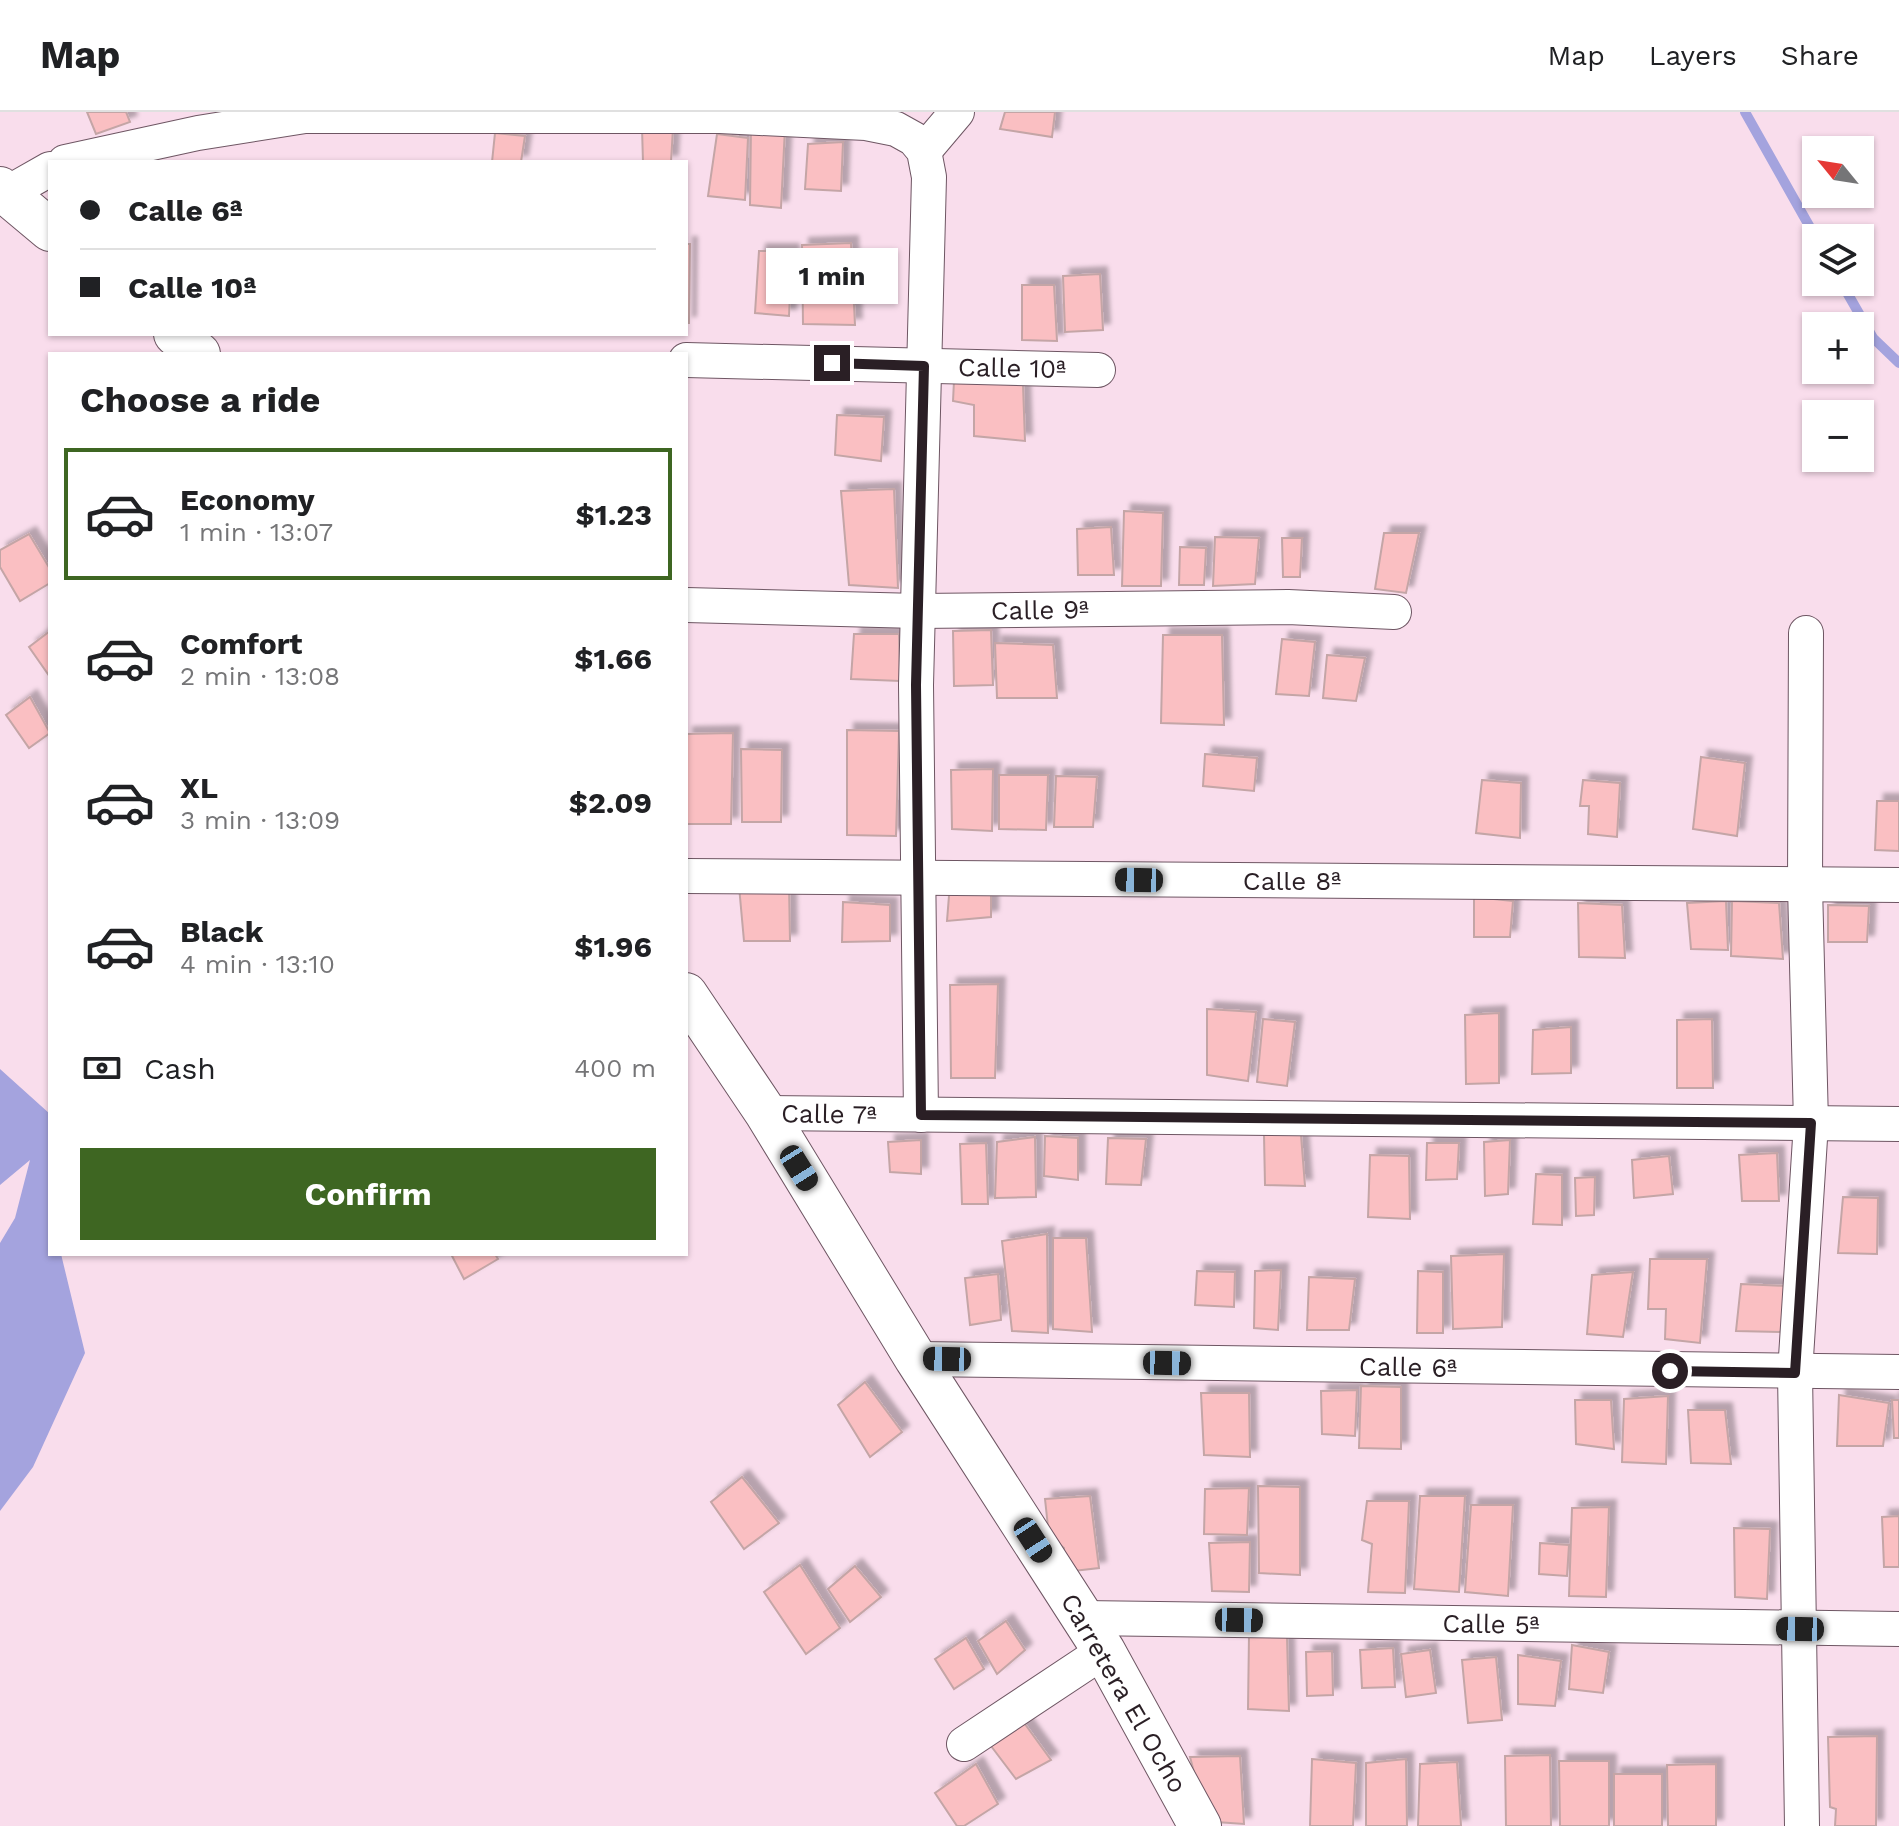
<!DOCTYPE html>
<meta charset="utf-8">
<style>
body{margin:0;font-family:"Work Sans",sans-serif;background:#f6f6f6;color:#202124;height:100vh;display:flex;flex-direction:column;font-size:30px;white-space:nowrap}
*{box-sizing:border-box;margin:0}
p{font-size:26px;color:#757577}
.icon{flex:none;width:44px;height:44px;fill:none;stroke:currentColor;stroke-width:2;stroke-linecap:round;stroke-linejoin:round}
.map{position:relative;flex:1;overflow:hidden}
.side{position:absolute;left:48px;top:240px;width:640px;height:904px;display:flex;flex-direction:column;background:#fff;border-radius:0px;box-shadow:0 2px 6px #0004}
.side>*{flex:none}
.top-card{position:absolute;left:48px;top:48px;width:640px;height:176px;border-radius:0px;box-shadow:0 2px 6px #0004;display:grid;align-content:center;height:176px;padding:0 32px;background:#fff}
.needle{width:52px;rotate:300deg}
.controls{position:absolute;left:1802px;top:24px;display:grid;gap:16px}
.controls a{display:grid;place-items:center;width:72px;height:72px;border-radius:0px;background:#fff;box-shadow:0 2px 6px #0004;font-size:40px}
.end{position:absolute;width:36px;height:36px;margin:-18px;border:10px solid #2a1f25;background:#fff;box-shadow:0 0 0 4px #fff}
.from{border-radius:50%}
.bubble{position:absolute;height:56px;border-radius:0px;background:#fff;box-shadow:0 2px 6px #0004;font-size:26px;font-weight:700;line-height:56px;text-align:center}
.car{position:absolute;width:24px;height:48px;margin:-24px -12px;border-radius:10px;box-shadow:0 0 6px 2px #0007;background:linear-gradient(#222 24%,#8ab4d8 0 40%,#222 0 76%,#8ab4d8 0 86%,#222 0)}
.top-card b{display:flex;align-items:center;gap:28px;height:76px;font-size:30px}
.top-card b+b{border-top:2px solid #e0e0e0}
.top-card i{width:20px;height:20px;background:#202124}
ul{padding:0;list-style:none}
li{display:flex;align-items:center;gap:24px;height:132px;margin:0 16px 12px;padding:0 16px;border:4px solid transparent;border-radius:0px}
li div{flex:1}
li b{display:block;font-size:30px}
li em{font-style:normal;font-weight:700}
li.current{border-color:#3e6622}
li>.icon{width:72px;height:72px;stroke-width:1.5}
h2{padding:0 32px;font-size:36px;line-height:96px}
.pay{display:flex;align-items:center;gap:20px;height:88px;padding:0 32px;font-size:30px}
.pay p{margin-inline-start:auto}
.primary-button{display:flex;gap:16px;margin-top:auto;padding:16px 32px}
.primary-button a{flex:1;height:92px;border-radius:0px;background:#3e6622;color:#fff;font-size:32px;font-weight:700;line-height:92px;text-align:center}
header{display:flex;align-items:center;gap:48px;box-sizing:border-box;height:112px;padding:0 40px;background:#fff;border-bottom:2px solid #e0e0e0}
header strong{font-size:38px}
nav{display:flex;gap:44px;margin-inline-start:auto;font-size:28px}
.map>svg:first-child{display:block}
</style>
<header>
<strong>Map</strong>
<nav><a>Map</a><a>Layers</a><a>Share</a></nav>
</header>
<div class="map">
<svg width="1899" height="1714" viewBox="0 0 1899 1714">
<defs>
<filter id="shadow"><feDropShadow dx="7" dy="-7" stdDeviation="2" flood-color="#0004"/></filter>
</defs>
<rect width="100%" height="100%" fill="#f9ddec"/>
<polygon fill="#a4a3de" points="0,957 50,1002 50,1142 61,1142 85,1241 33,1355 0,1399 0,1131 15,1106 30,1048 0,1073"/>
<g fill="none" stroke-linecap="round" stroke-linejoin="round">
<g stroke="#a4a3de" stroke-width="10">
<polyline points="1745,0 1816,126"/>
<polyline points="1841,170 1873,226 1899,251"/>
</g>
</g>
<g fill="#fabfc2" stroke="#c4a5a6" stroke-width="2" filter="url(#shadow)">
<polygon points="87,0 126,0 130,10 96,22"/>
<polygon points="1005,0 1055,0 1052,25 1000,17"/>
<polygon points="751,15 785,16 781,96 750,93"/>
<polygon points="642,16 673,16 671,50 643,50"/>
<polygon points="495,21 525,24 521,50 492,50"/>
<polygon points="717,22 748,26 745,88 708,84"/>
<polygon points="843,30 841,79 805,77 808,32"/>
<polygon points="851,131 855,213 803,212 802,133"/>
<polygon points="686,132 690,132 689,211 686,211"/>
<polygon points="759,139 792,139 789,204 755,201"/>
<polygon points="1100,162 1103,218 1065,220 1063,164"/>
<polygon points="1022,173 1054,173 1057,229 1022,228"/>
<polygon points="954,269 1023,273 1025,329 974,324 974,293 953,289"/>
<polygon points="837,303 884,305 881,349 835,343"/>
<polygon points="894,377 898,476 849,473 841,379"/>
<polygon points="1124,399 1163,401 1161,474 1122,474"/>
<polygon points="1111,415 1114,463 1078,463 1077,417"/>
<polygon points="1384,421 1419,421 1406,481 1375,477"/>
<polygon points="29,422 50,457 50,471 20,489 0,455 0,438"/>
<polygon points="1215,425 1259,426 1255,472 1213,474"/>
<polygon points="1282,426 1302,426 1300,465 1283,465"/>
<polygon points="1180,435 1206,436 1204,473 1179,473"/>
<polygon points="991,518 993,573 954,574 953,519"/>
<polygon points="50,519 50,565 29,535"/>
<polygon points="854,522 899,522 900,569 851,567"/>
<polygon points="1163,523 1222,523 1224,613 1161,611"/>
<polygon points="1282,527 1315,530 1309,584 1276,582"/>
<polygon points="995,531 1053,533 1057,586 997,586"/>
<polygon points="1327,543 1365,546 1356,589 1323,586"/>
<polygon points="30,585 50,621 29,636 6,603"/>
<polygon points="847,618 899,619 896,724 847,723"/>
<polygon points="733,621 731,712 686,712 686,622"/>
<polygon points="741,637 782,638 781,710 742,710"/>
<polygon points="1205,642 1257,646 1254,679 1203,674"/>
<polygon points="1701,645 1745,651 1737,724 1693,717"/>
<polygon points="993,657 992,719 952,717 951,658"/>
<polygon points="999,663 1048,663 1046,718 999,717"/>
<polygon points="1056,664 1097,665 1093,715 1054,715"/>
<polygon points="1482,668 1521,671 1520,726 1476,721"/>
<polygon points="1583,668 1620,671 1617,725 1588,722 1589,694 1580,694"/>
<polygon points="1877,689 1899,689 1899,739 1875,738"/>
<polygon points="950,771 991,774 991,805 947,809"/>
<polygon points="789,773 790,829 744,829 739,774"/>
<polygon points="1474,785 1513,789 1510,825 1474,825"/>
<polygon points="1726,789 1728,838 1691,837 1687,791"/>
<polygon points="1732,789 1779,791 1783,847 1731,844"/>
<polygon points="843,790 890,793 890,829 842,830"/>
<polygon points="1578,791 1622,793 1625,846 1579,845"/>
<polygon points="1828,793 1869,794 1867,830 1828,830"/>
<polygon points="998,872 995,966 951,966 950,873"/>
<polygon points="1207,897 1256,900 1248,969 1207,963"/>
<polygon points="1499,901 1499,971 1466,972 1465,903"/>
<polygon points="1263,907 1295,910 1287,974 1257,970"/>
<polygon points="1712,907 1713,976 1677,976 1677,908"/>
<polygon points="1571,915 1571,961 1532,962 1533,918"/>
<polygon points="1264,1023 1301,1023 1305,1074 1265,1073"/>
<polygon points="1045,1024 1078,1026 1078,1068 1044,1064"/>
<polygon points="1035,1025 1036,1085 995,1086 997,1030"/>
<polygon points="1108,1026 1146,1027 1141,1073 1106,1072"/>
<polygon points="921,1028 921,1062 890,1060 888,1030"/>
<polygon points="1510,1028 1508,1082 1485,1084 1484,1030"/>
<polygon points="986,1031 988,1092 962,1092 960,1032"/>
<polygon points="1427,1031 1459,1031 1457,1067 1426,1068"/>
<polygon points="1777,1041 1779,1089 1742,1089 1739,1043"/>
<polygon points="1370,1043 1409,1044 1410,1107 1368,1105"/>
<polygon points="1669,1044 1673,1082 1634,1086 1632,1048"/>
<polygon points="1536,1062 1562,1063 1562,1113 1533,1112"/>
<polygon points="1595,1065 1594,1103 1576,1104 1575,1066"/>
<polygon points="1843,1085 1878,1086 1877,1142 1838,1141"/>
<polygon points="1047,1122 1048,1221 1012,1219 1002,1129"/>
<polygon points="1053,1126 1086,1126 1092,1220 1053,1217"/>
<polygon points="451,1142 495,1142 498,1147 464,1167"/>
<polygon points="1504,1142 1502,1215 1453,1217 1451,1144"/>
<polygon points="1650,1147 1707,1147 1700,1231 1665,1227 1666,1197 1648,1197"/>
<polygon points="1281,1158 1278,1218 1254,1216 1255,1159"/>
<polygon points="1197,1159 1235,1160 1234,1195 1195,1193"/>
<polygon points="1418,1159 1443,1160 1443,1221 1417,1221"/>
<polygon points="1633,1160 1623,1225 1587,1222 1592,1163"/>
<polygon points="998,1162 1001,1208 970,1213 965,1166"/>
<polygon points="1309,1165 1355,1167 1349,1218 1307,1218"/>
<polygon points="1741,1172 1787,1174 1786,1220 1736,1219"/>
<polygon points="865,1270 902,1320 870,1345 838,1293"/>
<polygon points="1361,1274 1401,1275 1401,1337 1359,1336"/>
<polygon points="1357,1278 1355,1324 1322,1322 1321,1279"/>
<polygon points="1201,1281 1249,1281 1250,1345 1204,1343"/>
<polygon points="1839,1283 1889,1291 1883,1334 1837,1334"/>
<polygon points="1668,1284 1666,1352 1622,1350 1624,1287"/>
<polygon points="1575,1288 1611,1288 1614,1337 1576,1332"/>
<polygon points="1892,1288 1899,1288 1899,1326 1894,1326"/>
<polygon points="1688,1298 1725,1298 1731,1352 1691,1351"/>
<polygon points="742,1365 779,1411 744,1437 711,1390"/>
<polygon points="1258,1374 1300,1375 1300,1463 1259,1461"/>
<polygon points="1249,1376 1247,1423 1204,1422 1205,1377"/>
<polygon points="1090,1384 1099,1456 1065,1460 1064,1436 1049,1424 1045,1387"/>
<polygon points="1420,1384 1465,1384 1459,1480 1414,1477"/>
<polygon points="1367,1389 1409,1389 1405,1481 1368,1480 1372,1432 1362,1428"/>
<polygon points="1471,1393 1513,1393 1508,1484 1465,1480"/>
<polygon points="1609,1395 1606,1485 1569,1484 1572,1396"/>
<polygon points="1899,1404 1899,1455 1884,1455 1882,1405"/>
<polygon points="1734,1416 1770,1417 1767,1487 1735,1485"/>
<polygon points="1250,1430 1249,1480 1212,1479 1209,1431"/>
<polygon points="1540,1431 1569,1433 1567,1464 1539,1462"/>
<polygon points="800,1453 840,1516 806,1542 764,1480"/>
<polygon points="855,1454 881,1485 850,1510 828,1477"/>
<polygon points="1006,1509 1025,1538 997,1562 978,1529"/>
<polygon points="1249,1523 1287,1525 1289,1599 1248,1597"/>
<polygon points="966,1526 984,1557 954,1577 935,1547"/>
<polygon points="1572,1533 1609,1540 1603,1581 1569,1577"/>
<polygon points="1393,1536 1395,1575 1362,1576 1360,1538"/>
<polygon points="1430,1538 1436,1581 1406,1585 1401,1542"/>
<polygon points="1332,1539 1333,1583 1307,1584 1306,1540"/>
<polygon points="1518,1543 1561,1549 1555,1594 1518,1592"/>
<polygon points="1496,1545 1502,1608 1468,1611 1462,1548"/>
<polygon points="1022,1608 1051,1648 1016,1667 991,1634"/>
<polygon points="1877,1624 1876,1714 1835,1714 1836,1697 1830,1695 1828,1625"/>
<polygon points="1550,1643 1551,1714 1506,1714 1505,1644"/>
<polygon points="1240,1644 1244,1712 1216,1710 1203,1694 1190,1645"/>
<polygon points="1312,1647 1356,1651 1353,1714 1310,1714"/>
<polygon points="1406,1647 1407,1714 1366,1714 1366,1651"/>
<polygon points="1559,1649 1609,1649 1609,1714 1560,1714"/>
<polygon points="1457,1650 1461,1714 1418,1714 1420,1652"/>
<polygon points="976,1652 998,1692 964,1714 957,1714 935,1681"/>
<polygon points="1716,1652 1716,1714 1668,1714 1667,1653"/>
<rect x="1614" y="1662" width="48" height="52"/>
</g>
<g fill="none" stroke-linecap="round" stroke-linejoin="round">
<g stroke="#6e5663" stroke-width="36">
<g id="minor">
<polyline points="924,39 957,0"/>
<polyline points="65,50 198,21 305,4 720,4 866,11 896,17 914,27 924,39 929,65 916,573 921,1003"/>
<polyline points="6,82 50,57"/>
<polyline points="686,248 1098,258"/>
<polyline points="686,493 918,499 1288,495 1394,500"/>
<polyline points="686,764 1899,773"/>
<polyline points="766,1001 1899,1012"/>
<polyline points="916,1247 1899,1260"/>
<polyline points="1083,1506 1899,1517"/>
<polyline points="964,1632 1104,1539"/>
<polyline points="1802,1714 1795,1261 1811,1011 1805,774 1806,521"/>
</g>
</g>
<g stroke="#6e5663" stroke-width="44">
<g id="tertiary">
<polyline points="0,76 50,118"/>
<polyline points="175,222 199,242"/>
<polyline points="686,882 766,1001 916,1247 1104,1539 1200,1714"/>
</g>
</g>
<use href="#minor" stroke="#fff" stroke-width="34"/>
<use href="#tertiary" stroke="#fff" stroke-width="42"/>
</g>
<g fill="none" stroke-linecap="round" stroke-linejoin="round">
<polyline stroke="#2a1f25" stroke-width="10" points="832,251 924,254 916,573 921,1003 1811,1011 1795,1261 1670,1259"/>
</g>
<g text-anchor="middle" stroke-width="7" stroke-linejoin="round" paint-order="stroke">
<g font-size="26" fill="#2a1f25" stroke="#fff">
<text transform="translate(1012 256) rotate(1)" y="9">Calle 10ª</text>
<text transform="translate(1040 498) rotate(-1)" y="9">Calle 9ª</text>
<text x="1292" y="778">Calle 8ª</text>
<text transform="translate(829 1002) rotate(1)" y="9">Calle 7ª</text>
<text transform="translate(1408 1255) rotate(1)" y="9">Calle 6ª</text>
<text transform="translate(1491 1512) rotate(1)" y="9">Calle 5ª</text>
<text transform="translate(1124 1581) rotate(60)" y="9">Carretera El Ocho</text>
</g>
</g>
</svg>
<div class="controls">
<a><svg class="needle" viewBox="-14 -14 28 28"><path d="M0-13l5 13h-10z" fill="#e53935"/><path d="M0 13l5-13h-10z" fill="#757577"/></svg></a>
<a><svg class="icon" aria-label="layers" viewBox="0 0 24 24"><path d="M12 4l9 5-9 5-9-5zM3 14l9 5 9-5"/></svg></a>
<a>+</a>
<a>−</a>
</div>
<i class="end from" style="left:1670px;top:1259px"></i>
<i class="end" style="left:832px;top:251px"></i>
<div class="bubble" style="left:766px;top:136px;width:132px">1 min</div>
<i class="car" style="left:1139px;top:768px;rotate:271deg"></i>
<i class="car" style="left:799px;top:1056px;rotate:148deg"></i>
<i class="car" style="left:947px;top:1247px;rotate:271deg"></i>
<i class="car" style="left:1167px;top:1251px;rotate:91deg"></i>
<i class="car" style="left:1033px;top:1428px;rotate:147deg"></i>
<i class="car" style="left:1239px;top:1508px;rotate:91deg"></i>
<i class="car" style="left:1800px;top:1517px;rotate:271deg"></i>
<div class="top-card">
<b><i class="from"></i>Calle 6ª</b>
<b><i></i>Calle 10ª</b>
</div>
<section class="side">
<h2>Choose a ride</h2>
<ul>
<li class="current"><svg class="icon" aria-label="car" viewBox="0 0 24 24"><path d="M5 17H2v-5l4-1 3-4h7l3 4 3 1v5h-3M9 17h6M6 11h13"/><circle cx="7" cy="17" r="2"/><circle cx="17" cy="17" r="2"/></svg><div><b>Economy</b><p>1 min · 13:07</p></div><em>$1.23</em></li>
<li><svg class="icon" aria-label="car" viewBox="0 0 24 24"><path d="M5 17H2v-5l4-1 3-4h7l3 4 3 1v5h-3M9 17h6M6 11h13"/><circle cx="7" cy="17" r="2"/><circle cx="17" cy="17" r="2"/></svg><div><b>Comfort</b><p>2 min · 13:08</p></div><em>$1.66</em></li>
<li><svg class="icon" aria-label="car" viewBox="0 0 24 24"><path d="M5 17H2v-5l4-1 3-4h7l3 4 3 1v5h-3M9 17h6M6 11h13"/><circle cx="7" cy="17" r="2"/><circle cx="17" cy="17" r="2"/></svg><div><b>XL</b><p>3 min · 13:09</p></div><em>$2.09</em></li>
<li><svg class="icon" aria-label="car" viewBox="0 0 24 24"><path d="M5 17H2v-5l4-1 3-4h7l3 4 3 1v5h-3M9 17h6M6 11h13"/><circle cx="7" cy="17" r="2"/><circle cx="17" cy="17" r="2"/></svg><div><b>Black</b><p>4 min · 13:10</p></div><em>$1.96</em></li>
</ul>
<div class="pay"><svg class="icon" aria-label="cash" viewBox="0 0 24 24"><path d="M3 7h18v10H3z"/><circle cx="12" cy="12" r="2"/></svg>Cash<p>400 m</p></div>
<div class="primary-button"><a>Confirm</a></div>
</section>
</div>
